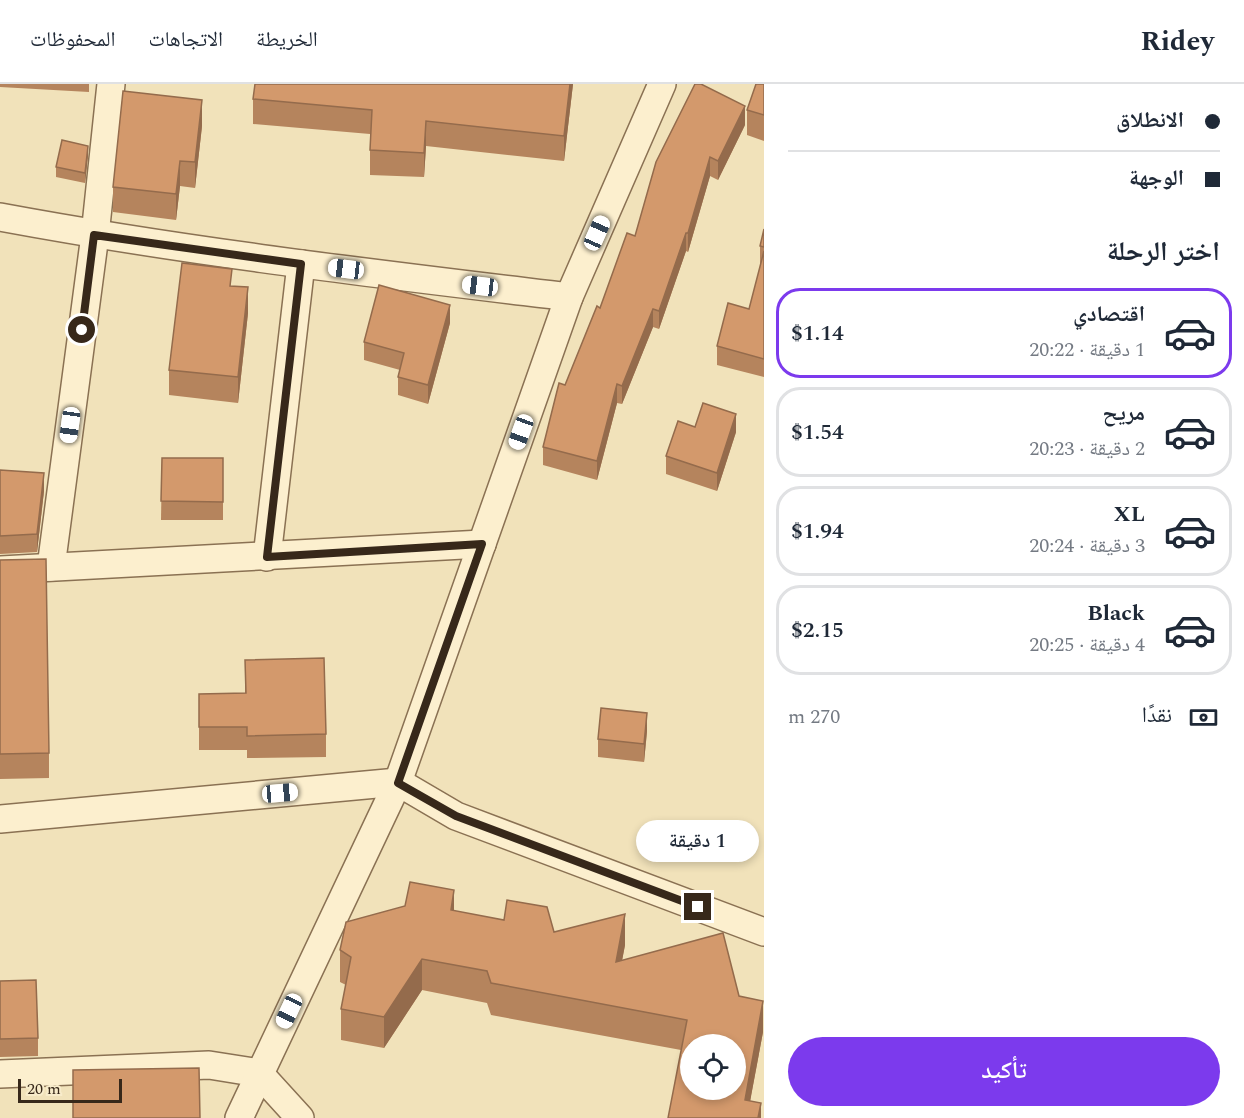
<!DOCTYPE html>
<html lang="ar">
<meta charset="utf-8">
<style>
body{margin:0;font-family:Spectral,"Noto Naskh Arabic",serif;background:#f6f6f7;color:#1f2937;direction:rtl;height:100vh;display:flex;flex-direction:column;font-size:22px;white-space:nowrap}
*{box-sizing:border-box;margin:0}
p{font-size:20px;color:#747a83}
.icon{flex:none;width:33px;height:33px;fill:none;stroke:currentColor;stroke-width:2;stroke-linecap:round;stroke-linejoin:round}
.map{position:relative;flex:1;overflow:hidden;direction:ltr}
.panel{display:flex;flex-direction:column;background:#fff;width:480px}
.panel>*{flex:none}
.hud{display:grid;align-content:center;height:132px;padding:0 24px;background:#fff}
.buttons{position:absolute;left:680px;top:950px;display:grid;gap:12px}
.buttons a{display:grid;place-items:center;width:66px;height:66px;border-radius:50%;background:#fff;box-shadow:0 3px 9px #0003;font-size:30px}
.scale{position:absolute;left:18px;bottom:15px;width:104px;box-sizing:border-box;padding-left:6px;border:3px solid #37281a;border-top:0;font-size:16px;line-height:21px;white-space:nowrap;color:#37281a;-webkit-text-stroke:4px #f8eccb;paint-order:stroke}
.end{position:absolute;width:27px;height:27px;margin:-14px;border:8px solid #37281a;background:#fff;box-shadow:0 0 0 3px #fff}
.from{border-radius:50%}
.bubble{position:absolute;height:42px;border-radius:21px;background:#fff;box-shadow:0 3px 9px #0003;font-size:20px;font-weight:600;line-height:42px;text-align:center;direction:rtl}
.car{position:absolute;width:18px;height:36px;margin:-18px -9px;border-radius:8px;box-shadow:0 0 4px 2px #0007;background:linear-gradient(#fff 24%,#345 0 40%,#fff 0 76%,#345 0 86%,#fff 0)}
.hud b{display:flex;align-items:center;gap:21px;height:57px;font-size:22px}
.hud b+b{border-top:2px solid #e0e1e3}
.hud i{width:15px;height:15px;background:#1f2937}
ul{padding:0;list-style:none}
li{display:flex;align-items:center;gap:18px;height:90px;margin:0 12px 9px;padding:0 12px;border:3px solid #e0e1e3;border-radius:24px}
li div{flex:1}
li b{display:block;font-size:22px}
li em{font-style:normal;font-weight:600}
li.on{border-color:#7c3aed}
li>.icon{width:54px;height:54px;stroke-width:1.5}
h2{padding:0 24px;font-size:27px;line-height:72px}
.pay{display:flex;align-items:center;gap:15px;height:66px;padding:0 24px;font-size:22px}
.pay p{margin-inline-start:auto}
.primary-button{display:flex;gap:12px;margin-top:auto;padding:12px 24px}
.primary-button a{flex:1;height:69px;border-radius:36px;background:#7c3aed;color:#fff;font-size:24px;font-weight:600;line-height:69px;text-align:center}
header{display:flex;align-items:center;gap:36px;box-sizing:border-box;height:84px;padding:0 30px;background:#fff;border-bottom:2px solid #e0e1e3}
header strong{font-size:28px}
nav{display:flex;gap:33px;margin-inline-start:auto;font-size:21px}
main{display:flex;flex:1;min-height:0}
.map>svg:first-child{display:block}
</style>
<header>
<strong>Ridey</strong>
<nav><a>الخريطة</a><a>الاتجاهات</a><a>المحفوظات</a></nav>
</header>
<main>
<section class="panel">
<div class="hud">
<b><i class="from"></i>الانطلاق</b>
<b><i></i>الوجهة</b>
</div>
<h2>اختر الرحلة</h2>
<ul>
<li class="on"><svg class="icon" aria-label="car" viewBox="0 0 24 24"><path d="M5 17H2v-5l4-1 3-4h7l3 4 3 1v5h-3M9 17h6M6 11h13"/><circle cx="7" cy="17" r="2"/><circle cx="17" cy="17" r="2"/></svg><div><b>اقتصادي</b><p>1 دقيقة · 20:22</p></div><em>$1.14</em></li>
<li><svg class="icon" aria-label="car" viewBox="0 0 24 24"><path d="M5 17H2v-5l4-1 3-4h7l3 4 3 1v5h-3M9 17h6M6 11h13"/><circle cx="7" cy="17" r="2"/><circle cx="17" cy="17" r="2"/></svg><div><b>مريح</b><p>2 دقيقة · 20:23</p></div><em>$1.54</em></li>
<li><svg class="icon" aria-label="car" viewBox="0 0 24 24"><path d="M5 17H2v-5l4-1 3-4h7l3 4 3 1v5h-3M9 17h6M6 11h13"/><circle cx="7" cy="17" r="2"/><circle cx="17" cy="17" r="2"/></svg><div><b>XL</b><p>3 دقيقة · 20:24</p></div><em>$1.94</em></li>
<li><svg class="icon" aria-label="car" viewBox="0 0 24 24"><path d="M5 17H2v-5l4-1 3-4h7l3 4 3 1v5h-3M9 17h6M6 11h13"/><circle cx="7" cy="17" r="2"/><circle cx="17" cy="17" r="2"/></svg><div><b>Black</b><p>4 دقيقة · 20:25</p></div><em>$2.15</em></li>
</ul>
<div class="pay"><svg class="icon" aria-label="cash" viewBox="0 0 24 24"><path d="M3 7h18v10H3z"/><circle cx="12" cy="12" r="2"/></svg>نقدًا<p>270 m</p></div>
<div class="primary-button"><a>تأكيد</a></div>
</section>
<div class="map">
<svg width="764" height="1034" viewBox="0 0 764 1034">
<rect width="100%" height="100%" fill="#f1e2ba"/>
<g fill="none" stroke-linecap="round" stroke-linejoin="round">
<g stroke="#8a7153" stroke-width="30">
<g id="street">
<path d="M0 133C188 168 379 190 569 213"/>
<polyline points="267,473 301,180"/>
<polyline points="51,483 95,151 111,0"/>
<polyline points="0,486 482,460"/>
<polyline points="0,735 398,698 456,732 764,848"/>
<polyline points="0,990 209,981 259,989 300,1034"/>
<polyline points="239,1034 398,698 569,213 662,0"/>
</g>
</g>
<use href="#street" stroke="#fcefce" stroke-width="27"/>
</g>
<g fill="#b5845d">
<polygon points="0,0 89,0 89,8 0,3"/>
<polygon points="573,0 564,77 426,62 424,93 370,91 370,50 253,40 253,15"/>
<polygon points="764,0 764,57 747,51 747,26"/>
<polygon points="745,41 718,96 710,92 688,168 686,167 659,245 653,243 622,320 617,319 597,396 543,381 543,363 565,301 600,224 635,152 656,78"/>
<polygon points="202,42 195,104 180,102 176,136 113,128 113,103"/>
<polygon points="88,71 85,99 56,93 56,83"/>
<polygon points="760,162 764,163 764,293 717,281 717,262 749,225 761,180 760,180"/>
<polygon points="232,202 248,229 238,319 169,311 169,286"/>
<polygon points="450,239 428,320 398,311 398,293 400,286 364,276 364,258"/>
<polygon points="695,343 736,348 717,407 666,390 666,372"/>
<polygon points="162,374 223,374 223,436 161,436"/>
<polygon points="0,386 44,407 37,468 0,470"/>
<polygon points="0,476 49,669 49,694 0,695"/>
<polygon points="245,576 326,650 326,673 247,674 247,666 199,666 199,610 245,609"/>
<polygon points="647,647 644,678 598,673 598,655"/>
<polygon points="405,822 454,827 554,848 625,861 622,876 739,912 763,948 750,1017 761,1034 681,966 491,931 487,919 422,906 384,964 341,956 341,925 346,901 340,898 340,866"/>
<polygon points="0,897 38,954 38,972 0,973"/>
</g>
<g fill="#946b4c">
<polygon points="570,0 573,0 564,77 564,52"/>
<polygon points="202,16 202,42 195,104 195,78"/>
<polygon points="745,22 745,41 718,96 718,77"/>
<polygon points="426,37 426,62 424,93 424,69"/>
<polygon points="88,62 88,71 85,99 85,89"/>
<polygon points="710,73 710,92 688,168 688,149"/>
<polygon points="180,77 180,102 176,136 176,110"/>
<polygon points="686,149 686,167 659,245 659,227"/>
<polygon points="248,203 248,229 238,319 238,293"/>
<polygon points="450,221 450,239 428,320 428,301"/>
<polygon points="653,225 653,243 622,320 622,302"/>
<polygon points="617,300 617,319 597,396 597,377"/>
<polygon points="736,330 736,348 717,407 717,389"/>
<polygon points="44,389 44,407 37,468 37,450"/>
<polygon points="647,629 647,647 644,678 644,660"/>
<polygon points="454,806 454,838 451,826"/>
<polygon points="625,830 625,861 616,909 616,878"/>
<polygon points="422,875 422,906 384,964 384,933"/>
<polygon points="763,917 763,948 747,1034 745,1016"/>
<polygon points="761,1019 761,1034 758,1034"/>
</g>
<g fill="#d3996c" stroke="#946b4c" stroke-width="1.5" fill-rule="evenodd">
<polygon points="255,0 570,0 564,52 426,37 424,69 370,66 372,26 253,15"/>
<polygon points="695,0 701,0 745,22 718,77 710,73 688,149 686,149 659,227 653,225 622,302 617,300 597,377 543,363 559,299 565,301 597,222 600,224 627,149 635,152 656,78"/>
<polygon points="756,0 764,0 764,31 747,26"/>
<polygon points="123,7 202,16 195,78 180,77 176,110 113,103"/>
<polygon points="62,56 88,62 85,89 56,83"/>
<polygon points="764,145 764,163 760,162"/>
<polygon points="764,167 764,275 717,262 728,219 749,225"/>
<polygon points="182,179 232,185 230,202 248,203 238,293 169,286"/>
<polygon points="379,201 450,221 428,301 398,293 404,269 364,258"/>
<polygon points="703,319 736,330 717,389 666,372 678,337 695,343"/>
<polygon points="162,374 223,374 223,418 161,417"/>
<polygon points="0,386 44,389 37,450 0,452"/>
<polygon points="46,475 49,669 0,670 0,476"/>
<polygon points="324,574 326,650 247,652 247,643 199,643 199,610 246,609 245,576"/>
<polygon points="601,624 647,629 644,660 598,655"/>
<path d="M410 798 454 806 451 826 504 836 507 816 547 823 554 848 625 830 616 878 723 849 739 912 763 917 745 1016 761 1019 758 1034H668L687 936 491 899 487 887 422 875 384 933 341 925 351 873 340 866 346 838 405 822ZM690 960H735V1005H690Z"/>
<polygon points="36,896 38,954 0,955 0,897"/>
<polygon points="199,984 200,1034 73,1034 73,986"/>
</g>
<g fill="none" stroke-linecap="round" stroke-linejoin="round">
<polyline stroke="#37281a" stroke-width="8" points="82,246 94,151 301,180 267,473 482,460 398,699 456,732 698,823"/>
</g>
</svg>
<div class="buttons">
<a><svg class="icon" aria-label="locate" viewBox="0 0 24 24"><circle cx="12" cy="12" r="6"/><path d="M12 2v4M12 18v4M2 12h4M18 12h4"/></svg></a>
</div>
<div class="scale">20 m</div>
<i class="end from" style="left:82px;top:246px"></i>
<i class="end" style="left:698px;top:823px"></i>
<div class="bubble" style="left:636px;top:736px;width:123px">1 دقيقة</div>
<i class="car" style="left:597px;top:149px;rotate:24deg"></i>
<i class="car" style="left:346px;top:185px;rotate:277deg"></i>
<i class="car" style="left:480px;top:202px;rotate:277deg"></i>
<i class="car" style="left:70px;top:341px;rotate:188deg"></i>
<i class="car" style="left:521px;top:348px;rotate:200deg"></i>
<i class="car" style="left:280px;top:709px;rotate:85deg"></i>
<i class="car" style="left:289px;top:927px;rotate:205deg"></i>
</div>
</main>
